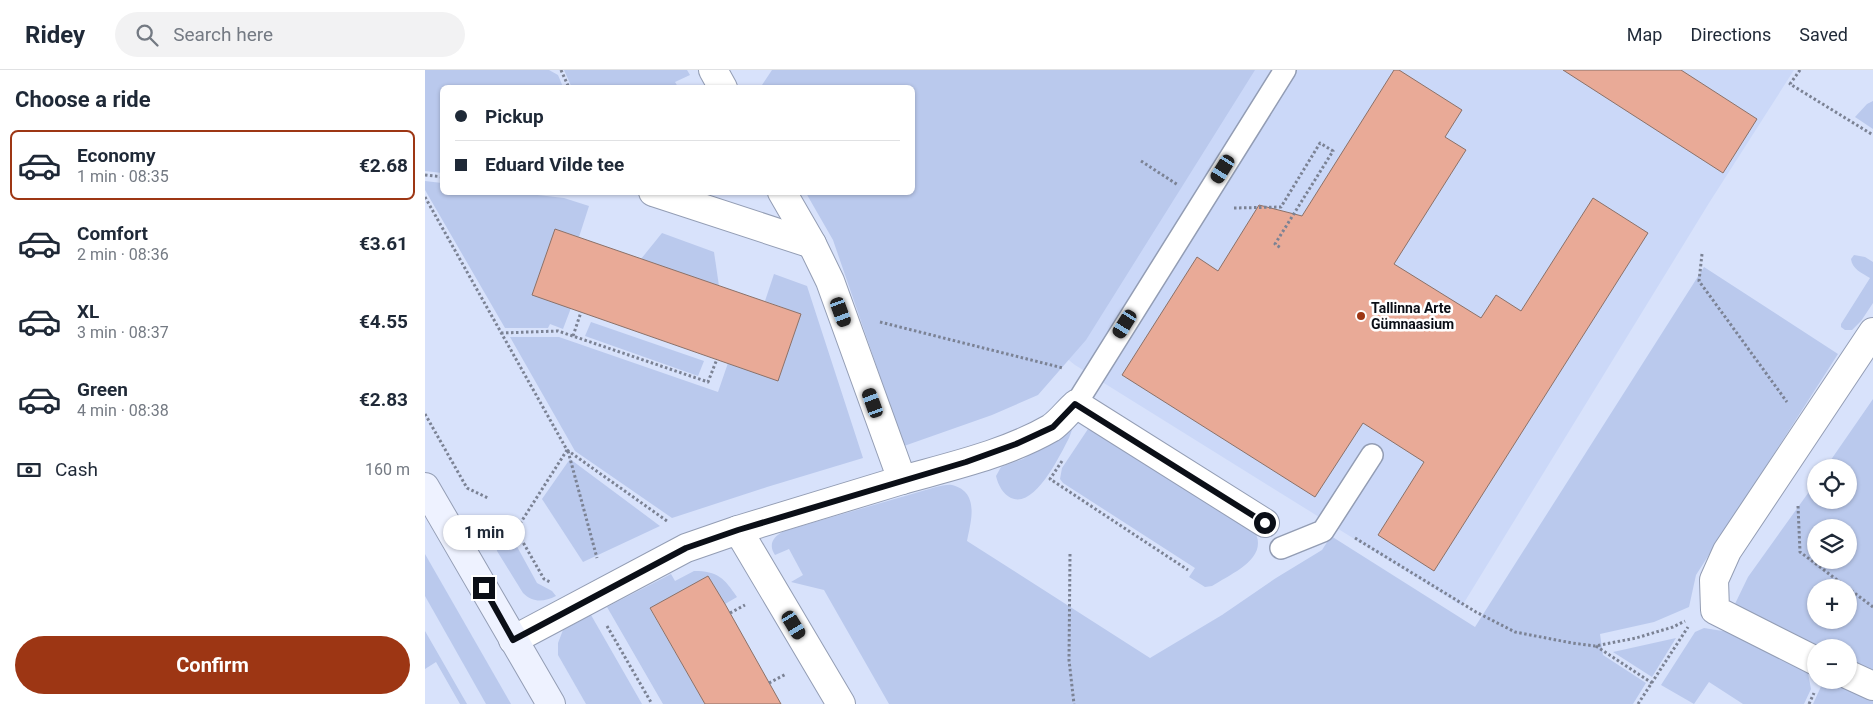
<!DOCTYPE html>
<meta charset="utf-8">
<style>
body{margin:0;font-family:Roboto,sans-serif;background:#f2f2f3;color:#1f2937;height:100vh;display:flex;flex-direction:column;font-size:19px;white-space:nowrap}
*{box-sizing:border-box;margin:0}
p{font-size:16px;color:#747a83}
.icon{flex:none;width:28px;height:28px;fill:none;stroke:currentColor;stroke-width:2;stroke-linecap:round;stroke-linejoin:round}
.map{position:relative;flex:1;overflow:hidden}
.side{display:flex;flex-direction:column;background:#fff;width:425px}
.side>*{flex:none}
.guide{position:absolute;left:15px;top:15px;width:475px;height:110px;border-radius:8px;box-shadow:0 1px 4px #0004;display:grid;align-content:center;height:110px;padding:0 15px;background:#fff}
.fabs{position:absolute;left:1382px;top:389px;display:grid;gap:10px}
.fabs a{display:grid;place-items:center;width:50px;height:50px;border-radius:50%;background:#fff;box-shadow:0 1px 4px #0004;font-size:25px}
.end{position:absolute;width:22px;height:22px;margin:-11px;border:6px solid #0b0f17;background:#fff;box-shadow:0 0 0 2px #fff}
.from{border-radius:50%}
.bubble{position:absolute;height:35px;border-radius:18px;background:#fff;box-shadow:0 1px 4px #0004;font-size:16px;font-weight:700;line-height:35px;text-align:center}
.car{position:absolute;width:15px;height:30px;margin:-15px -8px;border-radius:6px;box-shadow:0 0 4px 1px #0007;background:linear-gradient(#222 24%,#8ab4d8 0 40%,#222 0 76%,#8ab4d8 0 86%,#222 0)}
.guide b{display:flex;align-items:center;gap:18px;height:48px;font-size:19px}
.guide b+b{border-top:1px solid #e0e1e3}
.guide i{width:12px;height:12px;background:#1f2937}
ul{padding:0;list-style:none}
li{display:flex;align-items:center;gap:15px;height:70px;margin:0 10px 8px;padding:0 5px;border:2px solid transparent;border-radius:8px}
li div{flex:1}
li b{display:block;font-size:19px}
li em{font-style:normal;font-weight:700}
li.on{border-color:#9d3614}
li>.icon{width:45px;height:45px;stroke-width:1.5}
h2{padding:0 15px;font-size:22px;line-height:60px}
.pay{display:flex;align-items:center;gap:12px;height:55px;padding:0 15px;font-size:19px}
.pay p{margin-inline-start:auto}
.action{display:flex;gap:10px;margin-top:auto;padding:10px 15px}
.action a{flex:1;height:58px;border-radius:30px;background:#9d3614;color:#fff;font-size:20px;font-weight:700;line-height:58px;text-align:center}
header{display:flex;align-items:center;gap:30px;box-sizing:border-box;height:70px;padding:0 25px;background:#fff;border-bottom:1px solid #e0e1e3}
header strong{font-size:24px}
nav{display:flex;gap:28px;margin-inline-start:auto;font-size:18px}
.search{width:350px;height:45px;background:#f2f2f3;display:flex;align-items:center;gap:12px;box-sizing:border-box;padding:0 18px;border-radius:28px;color:#747a83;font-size:19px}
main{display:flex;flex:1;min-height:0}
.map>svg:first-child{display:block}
</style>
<header>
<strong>Ridey</strong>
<div class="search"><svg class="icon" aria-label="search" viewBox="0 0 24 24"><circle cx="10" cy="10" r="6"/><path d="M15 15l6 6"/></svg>Search here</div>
<nav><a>Map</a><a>Directions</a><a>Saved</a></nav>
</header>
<main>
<section class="side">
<h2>Choose a ride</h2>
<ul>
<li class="on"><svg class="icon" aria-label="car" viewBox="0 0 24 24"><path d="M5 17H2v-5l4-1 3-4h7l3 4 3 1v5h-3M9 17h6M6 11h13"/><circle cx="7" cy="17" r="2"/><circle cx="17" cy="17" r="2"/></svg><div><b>Economy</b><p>1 min · 08:35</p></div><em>€2.68</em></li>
<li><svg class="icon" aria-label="car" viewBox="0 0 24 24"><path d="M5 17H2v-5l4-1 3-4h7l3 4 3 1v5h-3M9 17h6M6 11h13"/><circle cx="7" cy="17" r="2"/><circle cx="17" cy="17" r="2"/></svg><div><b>Comfort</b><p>2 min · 08:36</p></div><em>€3.61</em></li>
<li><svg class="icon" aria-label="car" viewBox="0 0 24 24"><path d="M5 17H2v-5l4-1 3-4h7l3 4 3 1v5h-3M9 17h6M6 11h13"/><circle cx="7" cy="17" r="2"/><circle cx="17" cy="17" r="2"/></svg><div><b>XL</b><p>3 min · 08:37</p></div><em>€4.55</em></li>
<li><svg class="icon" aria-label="car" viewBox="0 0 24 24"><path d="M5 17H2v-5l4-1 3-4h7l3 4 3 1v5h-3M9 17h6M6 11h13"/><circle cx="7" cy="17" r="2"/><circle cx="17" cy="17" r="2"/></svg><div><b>Green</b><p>4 min · 08:38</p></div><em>€2.83</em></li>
</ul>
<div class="pay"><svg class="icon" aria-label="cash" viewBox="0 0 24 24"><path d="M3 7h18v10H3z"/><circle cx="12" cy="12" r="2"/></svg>Cash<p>160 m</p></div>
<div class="action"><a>Confirm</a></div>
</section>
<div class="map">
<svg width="1448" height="634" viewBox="0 0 1448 634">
<rect width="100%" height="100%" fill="#d8e2fb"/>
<polygon fill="#cbd8f8" points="361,0 1369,0 1284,133 1037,536 650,295 435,123 488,122 488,18 351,18"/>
<g fill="#bac9ed" fill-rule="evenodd">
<polygon points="0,0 124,0 133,5 138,17 18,18 17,103 0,101"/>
<polygon points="139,0 262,0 265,5 250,12 253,17 147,18"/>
<polygon points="347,0 830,0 661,270 613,325 567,345 479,376 408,170 381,123 488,122 488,18 335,18"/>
<polygon points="1448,31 1448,59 1430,47 1442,34"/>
<polygon points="0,111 17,113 18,122 95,123 139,128 164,136 154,167 130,159 146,238 138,259 125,254 123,258 80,258 0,120"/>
<polygon points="237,163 289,182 294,216 216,189"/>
<path d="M1429 185 1440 187 1448 192V233L1436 251 1427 260H1420L1416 257V254L1445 208C1437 203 1427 199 1426 189Z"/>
<path d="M1279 197 1413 284 1271 505 1264 537 1229 552 1175 564 1178 585 1221 613 1208 634H464L399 520 366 512 378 505 364 479 350 485C343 474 348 467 359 461L511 417C516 416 523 414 527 415 555 422 546 451 542 471L725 588 797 545 851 508 897 480 906 466 1050 557Z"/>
<polygon points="349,204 382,216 438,388 342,417 247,448 150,381 85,267 134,267 293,322 303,293 353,310 376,244 340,231"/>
<polygon points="166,252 279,291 273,306 160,266"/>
<path d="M1448 329V608L1424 598V578H1391L1308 538 1323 507 1391 412V430H1424V398L1401 397ZM1391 458H1424V490H1391ZM1391 518H1424V550H1391Z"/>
<path d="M665 356 830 462C844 489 805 504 787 516L780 517 764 507 770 498 638 413 635 409 637 398Z"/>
<path d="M647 360 644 368C635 385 610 439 586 428 578 424 573 415 571 406L576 397 598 389Z"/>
<polygon points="145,389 235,456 158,492 117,429"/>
<path d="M84 462 112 513 127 521 131 526C119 532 108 533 98 523L72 481 71 473Z"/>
<polygon points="0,484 86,634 61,634 0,526"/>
<path d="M269 501C293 501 299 508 312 527L300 534 283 506 225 539 280 634H238L182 537 246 504 250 511Z"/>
<polygon points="166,545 217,634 161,634 133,585 133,573 138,560"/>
<polygon points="1279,558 1304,562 1382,598 1386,619 1379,634 1318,634 1284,612 1269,634 1236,615 1270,562"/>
<polygon points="0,561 42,634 35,634 11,592 0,599"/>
<polygon points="1251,568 1227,607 1188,582"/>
<polygon points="1399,610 1406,610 1448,627 1448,634 1388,634"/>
</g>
<g fill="#e9aa97" stroke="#8b7168">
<polygon points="969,0 974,0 1037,40 1020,67 1041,80 969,194 1056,248 1071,225 1096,241 1168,128 1223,163 1009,501 953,465 999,392 938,353 890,427 697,305 772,187 793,201 834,135 877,146"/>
<polygon points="1138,0 1256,0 1332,49 1298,103"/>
<polygon points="130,159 376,244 353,311 107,225"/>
<polygon points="283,506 300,534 356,634 280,634 225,538"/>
</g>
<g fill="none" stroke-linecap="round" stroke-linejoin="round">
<g stroke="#939db4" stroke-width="24">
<g id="lane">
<polyline points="651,334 860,0"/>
<polyline points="856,478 898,461 947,385"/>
</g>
</g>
<g stroke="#939db4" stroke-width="30">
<g id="street">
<polyline points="288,0 298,18"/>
<polyline points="228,122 387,174"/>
<path d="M477 410C527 396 581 384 626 358 635 352 643 341 651 334L840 453"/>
<polyline points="313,460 477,410 405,211 387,174 357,122"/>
<polyline points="88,570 261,478 313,460 416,634"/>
<polyline points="1391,591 1290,540 1289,510 1302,481 1448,262"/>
<polyline points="1424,605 1448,616"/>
</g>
</g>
<g stroke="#939db4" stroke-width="30">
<polyline id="secondary" points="0,417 126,634"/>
</g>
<g stroke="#7b8294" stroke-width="3" stroke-dasharray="2.5 2.5" stroke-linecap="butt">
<polyline points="136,0 144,18"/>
<polyline points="1375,0 1365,14 1448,65"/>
<polyline points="716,91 753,115"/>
<polyline points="0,105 18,107"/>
<polyline points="0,127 142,380 91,460 119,509 125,512"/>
<polyline points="809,138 856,137 895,73 908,81 850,174 856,178"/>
<polyline points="1277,184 1274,211 1362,332"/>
<polyline points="455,252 638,298"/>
<polyline points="76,263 133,261 283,312 292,289"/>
<polyline points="148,266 156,242"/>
<polyline points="0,344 42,418 63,428"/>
<polyline points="142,380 242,451"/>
<polyline points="143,381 172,488"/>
<polyline points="637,391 625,409 763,500"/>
<polyline points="1373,436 1375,482 1448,537"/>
<polyline points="930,468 1051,542 1090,562 1147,573 1170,576 1211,568 1248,557 1260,551"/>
<polyline points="645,484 644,590 649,634"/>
<polyline points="305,543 320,535"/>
<polyline points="182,556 227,634"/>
<polyline points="1171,576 1227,613"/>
<polyline points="344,613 361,604"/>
<polyline points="1213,634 1263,557"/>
<polyline points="1384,634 1389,623"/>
</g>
<use href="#lane" stroke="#fff" stroke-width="21"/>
<use href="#street" stroke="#fff" stroke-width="28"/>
<use href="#secondary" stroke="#eef2ff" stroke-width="28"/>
</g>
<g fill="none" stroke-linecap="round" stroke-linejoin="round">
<polyline stroke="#0b0f17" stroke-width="6" points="59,518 88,570 261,478 313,460 541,392 591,374 628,357 650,334 840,453"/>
</g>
<circle fill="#9d3614" stroke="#fff" stroke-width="2" cx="936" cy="246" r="5"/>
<g text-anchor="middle" stroke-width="5" stroke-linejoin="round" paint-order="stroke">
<g font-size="14" font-weight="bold" fill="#0b0f17" stroke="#fff" text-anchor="start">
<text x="946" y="243">Tallinna Arte<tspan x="946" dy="16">Gümnaasium</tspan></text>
</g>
</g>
</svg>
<div class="fabs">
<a><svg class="icon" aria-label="locate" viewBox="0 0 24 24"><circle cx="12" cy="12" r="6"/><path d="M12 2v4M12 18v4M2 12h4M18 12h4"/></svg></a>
<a><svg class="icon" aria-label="layers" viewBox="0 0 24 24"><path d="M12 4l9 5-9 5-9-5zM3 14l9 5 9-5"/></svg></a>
<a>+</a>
<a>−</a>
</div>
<i class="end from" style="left:840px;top:453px"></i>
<i class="end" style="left:59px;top:518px"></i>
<div class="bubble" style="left:18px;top:445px;width:82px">1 min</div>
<i class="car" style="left:798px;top:99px;rotate:212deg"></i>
<i class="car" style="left:416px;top:242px;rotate:160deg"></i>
<i class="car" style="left:700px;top:254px;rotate:212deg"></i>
<i class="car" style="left:448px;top:333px;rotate:340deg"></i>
<i class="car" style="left:369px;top:555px;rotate:149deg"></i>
<div class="guide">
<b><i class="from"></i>Pickup</b>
<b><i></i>Eduard Vilde tee</b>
</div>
</div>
</main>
